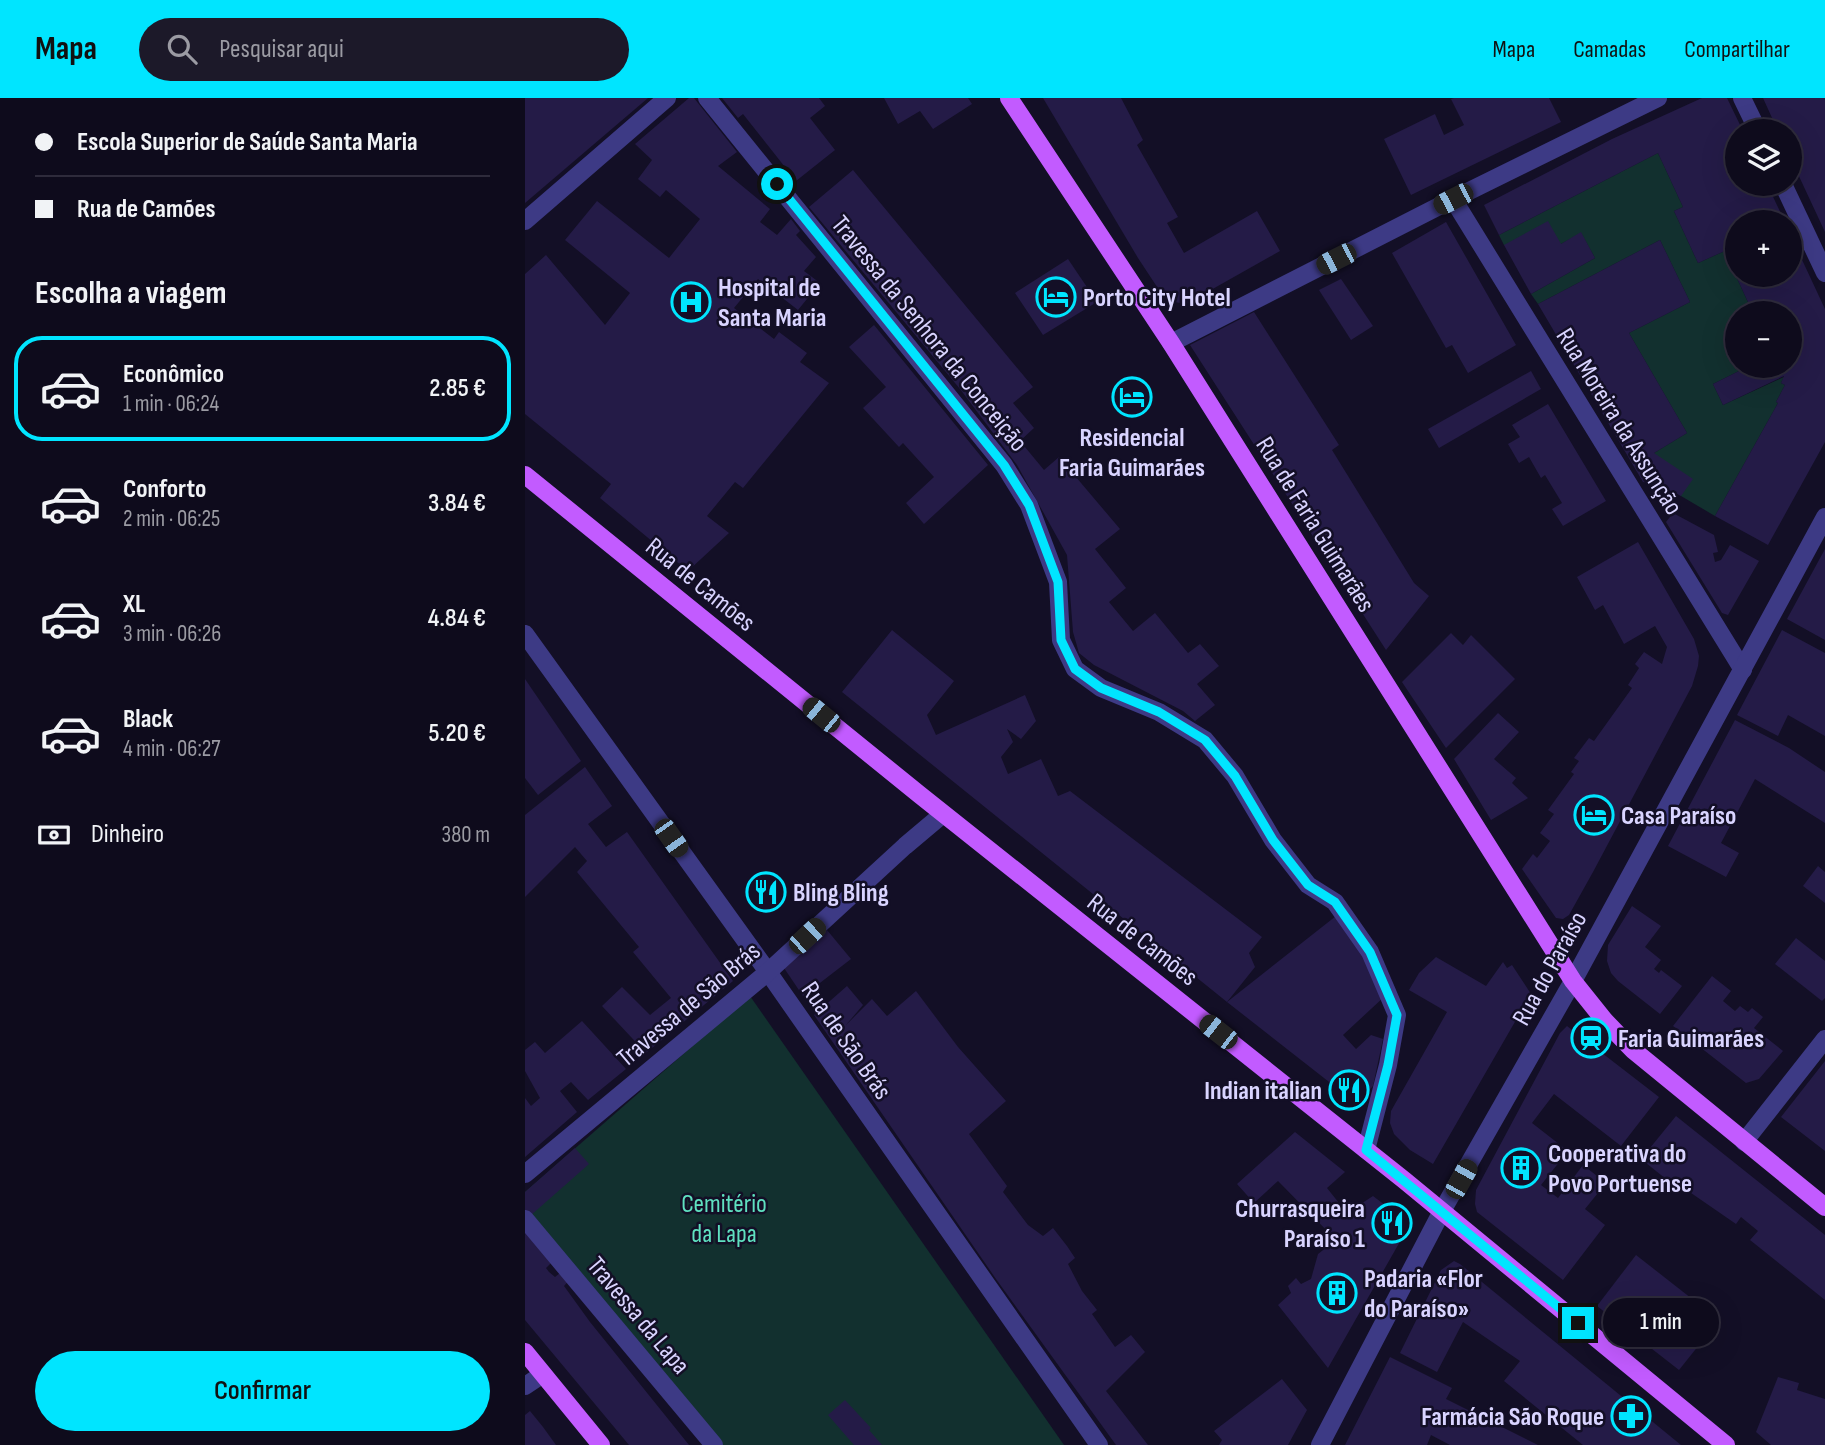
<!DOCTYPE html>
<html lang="pt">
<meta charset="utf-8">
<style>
body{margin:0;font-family:"Sofia Sans Condensed",sans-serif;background:#1c1929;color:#f1f3f6;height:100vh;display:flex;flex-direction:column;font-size:26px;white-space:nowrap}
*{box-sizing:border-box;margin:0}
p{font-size:23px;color:#9b9ba3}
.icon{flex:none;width:38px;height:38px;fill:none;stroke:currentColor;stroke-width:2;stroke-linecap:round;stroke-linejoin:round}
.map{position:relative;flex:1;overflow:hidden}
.details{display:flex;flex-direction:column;background:#0e0b1c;width:525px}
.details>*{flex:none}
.top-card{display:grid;align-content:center;height:154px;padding:0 35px;background:#0e0b1c}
.tools{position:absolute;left:1200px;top:21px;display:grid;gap:14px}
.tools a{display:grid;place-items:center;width:77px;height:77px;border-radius:50%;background:#0e0b1c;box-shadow:0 7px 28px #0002,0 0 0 2px #2e2b3b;font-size:35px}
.end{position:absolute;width:32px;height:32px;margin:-16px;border:9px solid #00e5ff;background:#111;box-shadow:0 0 0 4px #111}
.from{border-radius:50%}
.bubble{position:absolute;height:49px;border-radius:24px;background:#0e0b1c;box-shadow:0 7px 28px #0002,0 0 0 2px #2e2b3b;font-size:23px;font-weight:600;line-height:49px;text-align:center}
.car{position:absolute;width:21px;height:42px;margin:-21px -10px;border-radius:9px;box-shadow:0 0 5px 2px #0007;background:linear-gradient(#222 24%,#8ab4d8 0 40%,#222 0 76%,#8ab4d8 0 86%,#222 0)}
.top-card b{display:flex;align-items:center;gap:24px;height:66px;font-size:26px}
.top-card b+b{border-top:2px solid #2e2b3b}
.top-card i{width:18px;height:18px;background:#f1f3f6}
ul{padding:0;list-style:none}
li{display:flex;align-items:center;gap:21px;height:105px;margin:0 14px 10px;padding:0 21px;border:4px solid transparent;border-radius:28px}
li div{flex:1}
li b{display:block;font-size:26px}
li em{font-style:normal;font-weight:600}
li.active{border-color:#00e5ff}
li>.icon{width:63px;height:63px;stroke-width:1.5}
h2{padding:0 35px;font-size:32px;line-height:84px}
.pay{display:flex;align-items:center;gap:18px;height:77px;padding:0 35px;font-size:26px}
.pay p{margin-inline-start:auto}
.primary-button{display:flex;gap:14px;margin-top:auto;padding:14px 35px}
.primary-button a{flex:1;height:80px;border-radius:42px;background:#00e5ff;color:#111;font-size:28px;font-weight:600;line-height:80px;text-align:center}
header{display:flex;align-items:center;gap:42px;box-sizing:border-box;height:98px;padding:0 35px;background:#00e5ff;color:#111}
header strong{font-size:33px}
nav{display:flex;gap:38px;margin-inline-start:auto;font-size:24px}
.search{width:490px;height:63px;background:#1c1929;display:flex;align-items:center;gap:18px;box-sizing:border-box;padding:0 24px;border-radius:38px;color:#9b9ba3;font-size:26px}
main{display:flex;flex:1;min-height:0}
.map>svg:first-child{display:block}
</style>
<header>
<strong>Mapa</strong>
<div class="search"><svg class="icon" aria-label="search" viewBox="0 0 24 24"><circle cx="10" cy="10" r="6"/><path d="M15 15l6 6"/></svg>Pesquisar aqui</div>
<nav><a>Mapa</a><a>Camadas</a><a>Compartilhar</a></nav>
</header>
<main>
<section class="details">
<div class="top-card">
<b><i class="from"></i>Escola Superior de Saúde Santa Maria</b>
<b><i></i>Rua de Camões</b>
</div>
<h2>Escolha a viagem</h2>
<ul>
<li class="active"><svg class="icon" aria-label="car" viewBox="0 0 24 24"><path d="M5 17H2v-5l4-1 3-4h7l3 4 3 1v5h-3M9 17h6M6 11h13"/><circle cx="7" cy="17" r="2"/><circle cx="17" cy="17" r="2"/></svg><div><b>Econômico</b><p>1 min · 06:24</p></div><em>2.85 €</em></li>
<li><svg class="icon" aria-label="car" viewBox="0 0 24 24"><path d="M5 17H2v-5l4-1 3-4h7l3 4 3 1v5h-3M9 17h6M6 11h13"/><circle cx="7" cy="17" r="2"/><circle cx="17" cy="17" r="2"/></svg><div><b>Conforto</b><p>2 min · 06:25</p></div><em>3.84 €</em></li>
<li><svg class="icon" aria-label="car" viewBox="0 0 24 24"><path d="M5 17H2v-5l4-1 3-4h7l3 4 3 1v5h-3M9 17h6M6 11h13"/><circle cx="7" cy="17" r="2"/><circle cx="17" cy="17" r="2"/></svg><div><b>XL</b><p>3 min · 06:26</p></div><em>4.84 €</em></li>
<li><svg class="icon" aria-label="car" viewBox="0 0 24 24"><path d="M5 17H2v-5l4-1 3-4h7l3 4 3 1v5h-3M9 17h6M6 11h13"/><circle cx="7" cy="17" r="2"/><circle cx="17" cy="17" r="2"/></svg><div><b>Black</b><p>4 min · 06:27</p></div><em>5.20 €</em></li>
</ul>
<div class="pay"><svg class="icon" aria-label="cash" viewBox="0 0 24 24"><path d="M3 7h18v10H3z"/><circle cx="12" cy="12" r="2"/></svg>Dinheiro<p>380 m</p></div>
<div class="primary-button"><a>Confirmar</a></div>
</section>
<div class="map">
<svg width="1300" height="1347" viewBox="0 0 1300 1347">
<rect width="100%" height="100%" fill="#130f26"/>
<g fill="#12302f">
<polygon points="1133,55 1158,109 1149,113 1173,165 1213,147 1213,177 1211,178 1228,215 1213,215 1213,268 1224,268 1188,286 1198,307 1259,279 1256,285 1260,287 1251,304 1253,305 1190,418 1156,398 1129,355 1162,335 1104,235 1165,204 1135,142 1013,206 1006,196 1070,160 1056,135 1036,146 979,147 974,137"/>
<polygon points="225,898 539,1347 197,1347 0,1113 0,1094"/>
</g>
<g fill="#241b47">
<polygon points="0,0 123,0 0,105"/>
<polygon points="164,0 169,0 212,54 193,68 245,111 235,124 252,137 266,121 275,133 271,137 291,159 279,173 295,185 273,212 233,181 209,210 249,241 254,234 282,255 275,264 304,285 218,390 210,384 182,418 204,435 163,473 75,400 86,386 0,316 0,176 21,157 80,227 105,195 40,142 72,103 144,160 175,121 141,92 135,99 113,81 127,62 110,46"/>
<polygon points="197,0 294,0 300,8 285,20 310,52 271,83 218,16 213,20"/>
<polygon points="359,0 443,0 447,6 408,31 395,13 373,26"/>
<polygon points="518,0 596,0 618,42 612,47 653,119 642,125 659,155 732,113 755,153 661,206 644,203 638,198 613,160"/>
<polygon points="929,0 1024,0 1036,24 886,97 859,41 910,16 919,37 939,27 926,1"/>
<polygon points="1177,0 1202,0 1218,33 1213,33 1213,86 1242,86 1260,124 1213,124 1213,147 1173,165 1149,113 1158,109 1133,55 974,137 959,107 1087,41"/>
<polygon points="1238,0 1300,0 1300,134 1265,59 1265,33 1253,33"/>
<polygon points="328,72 508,289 488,305 509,330 495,343 519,372 534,359 595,431 570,451 601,490 584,504 608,533 630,515 663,555 675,546 694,568 672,586 690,607 670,623 658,613 569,567 554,555 548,534 542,457 492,367 435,291 284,109"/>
<polygon points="1023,123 1036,146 1056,134 1070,160 1006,196 979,147"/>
<polygon points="921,124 991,247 943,275 927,247 921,250 867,155"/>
<polygon points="1265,136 1300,211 1300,344 1243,447 1190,418 1253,305 1251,304 1260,287 1256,285 1259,278 1198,307 1188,286 1224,268 1265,268 1265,215 1228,215 1211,178 1265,177"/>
<polygon points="1135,142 1165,204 1104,235 1162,335 1129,355 1168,381 1156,398 1132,386 1118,384 1013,206"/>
<polygon points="543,161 572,204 518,237 490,195"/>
<polygon points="816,181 848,228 826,242 794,192"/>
<polygon points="729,214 814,347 807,352 889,485 904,498 861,552 665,247"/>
<polygon points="349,227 463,367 399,426 381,405 409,379 378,345 374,349 338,310 361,289 324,249"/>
<polygon points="1006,273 1016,291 914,350 903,331"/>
<polygon points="1023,306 1081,403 1038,428 1027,411 1037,405 1020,377 1016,380 1004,359 994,365 983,346 995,339 987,327"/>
<polygon points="1148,415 1189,437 1193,454 1188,455 1190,464 1196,462 1205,447 1234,463 1203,517 1197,515 1141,424"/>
<polygon points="1113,444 1169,541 1174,558 1173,568 1167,588 1068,774 1044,817 1038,821 1031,820 997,771 1008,756 1012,760 1025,743 1015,735 1029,716 1023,712 1049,676 1046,674 1054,663 1049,660 1064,640 1069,643 1107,590 1103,587 1114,570 1110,566 1119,554 1137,566 1142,549 1130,528 1099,546 1078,507 1070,512 1052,479"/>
<polygon points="1300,451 1300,542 1262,521"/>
<polygon points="367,532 429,583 402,617 411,637 500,597 511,623 496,641 482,631 488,644 476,659 483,676 516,661 533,698 545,693 737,839 724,855 730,869 702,904 317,594"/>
<polygon points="1257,532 1300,555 1300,638 1263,617 1253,638 1212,617"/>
<polygon points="926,535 938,547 946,537 990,581 921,650 877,584"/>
<polygon points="0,581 56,663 13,697 0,680"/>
<polygon points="973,615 994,634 969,661 991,680 987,685 1003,700 966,722 929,661"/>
<polygon points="1210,622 1264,650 1300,674 1300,725 1230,681 1196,745 1214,755 1201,779 1143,748"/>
<polygon points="60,669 87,708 63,726 81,749 102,734 208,883 121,955 77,908 97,889 125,917 146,900 108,854 114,849 52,774 62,763 50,749 0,799 0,717"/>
<polygon points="1293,768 1300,774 1300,805 1278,788"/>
<polygon points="1107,808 1136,828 1120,849 1136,862 1129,871 1134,875 1136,872 1157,888 1135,916 1093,883 1086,875 1082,863 1083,847"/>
<polygon points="811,818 839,856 860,898 818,937 831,951 846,937 858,941 848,988 839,998 822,998 702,904"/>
<polygon points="302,832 326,861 278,898 259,870"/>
<polygon points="1271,840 1300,863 1300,900 1297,903 1250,866"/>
<polygon points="911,859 961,888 978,864 982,870 987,867 1006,896 908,1066 885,1052 869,1036 865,1025 866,1013 922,914 884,892 894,875"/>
<polygon points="1187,878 1206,893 1198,903 1210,913 1215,908 1223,914 1227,910 1238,919 1229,930 1258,953 1234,981 1221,985 1148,928"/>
<polygon points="322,888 338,907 321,927 347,901 362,918 391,893 433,949 481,1003 444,1036 482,1088 478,1094 503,1127 518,1138 528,1130 542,1148 550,1160 543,1166 557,1193 572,1212 567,1216 590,1249 606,1237 620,1254 581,1293 623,1347 591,1347 471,1181 289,917"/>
<polygon points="57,923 101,971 63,1002 46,984 35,993 52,1014 0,1059 0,1000 6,1008 15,1000 0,973 0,952 10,944 20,955"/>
<polygon points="1042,928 1134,999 1096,1048 1029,996 1007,1025 1043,1053 1016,1087 1033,1100 1058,1067 1081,1085 1060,1111 1080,1127 1038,1182 952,1114 950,1106 951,1092 1035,935"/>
<polygon points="1300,963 1300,1053 1256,1019"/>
<polygon points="1151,1018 1300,1137 1300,1202 1225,1142 1233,1133 1216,1119 1211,1126 1153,1086 1151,1089 1116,1061"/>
<polygon points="770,1034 820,1074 802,1090 822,1115 848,1098 885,1126 803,1270 753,1207 766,1195 763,1188 771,1180 776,1186 786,1181 793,1156 811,1142 753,1083 729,1105 712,1086"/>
<polygon points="50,1050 64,1066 5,1118 0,1112 0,1094"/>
<polygon points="0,1124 31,1160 21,1170 24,1174 30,1179 40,1171 47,1179 39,1188 65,1224 164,1347 104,1347 0,1222"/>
<polygon points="1111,1157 1194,1222 1154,1272 1072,1208"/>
<polygon points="929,1163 935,1166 1156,1347 1058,1347 979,1283 995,1263 938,1224 912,1274 875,1255 916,1172"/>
<polygon points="865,1259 927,1290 921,1301 1013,1347 925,1347 906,1337 902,1347 820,1347"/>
<polygon points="1253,1279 1274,1285 1272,1292 1300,1301 1300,1347 1246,1347 1231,1334"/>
<polygon points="757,1281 782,1312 763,1347 694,1347 697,1342 689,1333"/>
<polygon points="320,1302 346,1330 344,1332 357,1347 329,1347 303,1317"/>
<polygon points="5,1313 18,1329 31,1347 0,1347 0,1317"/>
</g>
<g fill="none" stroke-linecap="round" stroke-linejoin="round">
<g stroke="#3d3a85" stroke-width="18">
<polyline points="182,0 479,367 504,407 533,484 536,542 550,571 576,590 634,614 680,642 710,678 748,742 783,787 810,804 845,854 872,917 863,967 841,1052"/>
<polyline points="1217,0 1233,33"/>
<polyline points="1258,86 1300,175"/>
<polyline points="928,101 1218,572"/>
<polyline points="0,123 142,0"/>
<polyline points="646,245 928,101 1133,0"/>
<polyline points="0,536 243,874 574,1347"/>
<polyline points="1219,1044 1300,941"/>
<polyline points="0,1076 243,874 380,748 418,716"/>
<polyline points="0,1121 189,1347"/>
<polyline points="0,1288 18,1276"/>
<polyline points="795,1347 917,1113 1048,883 1300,419"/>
</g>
<g stroke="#c25bff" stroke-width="18">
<polyline points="484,0 646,245 1048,883 1080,923 1108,952 1300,1109"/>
<polyline points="0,377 395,697 879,1082 1201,1347"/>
<polyline points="0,1254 76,1347"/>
</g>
</g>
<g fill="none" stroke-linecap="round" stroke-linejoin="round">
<polyline stroke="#00e5ff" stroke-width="9" points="252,86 479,367 504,407 533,484 536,542 550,571 576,590 634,614 680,642 710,678 748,742 783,787 810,804 845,854 872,917 863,967 841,1052 1053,1225"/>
</g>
<defs>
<g id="hotel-ring" transform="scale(2.0125)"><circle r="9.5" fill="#130f26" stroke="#00e5ff" stroke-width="1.5"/><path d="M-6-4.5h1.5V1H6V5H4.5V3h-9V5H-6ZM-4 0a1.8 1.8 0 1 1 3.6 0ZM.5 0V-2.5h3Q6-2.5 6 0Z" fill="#00e5ff"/></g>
<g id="hospital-ring" transform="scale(2.0125)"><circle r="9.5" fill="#130f26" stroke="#00e5ff" stroke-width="1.5"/><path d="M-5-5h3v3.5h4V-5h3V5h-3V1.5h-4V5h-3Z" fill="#00e5ff"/></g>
<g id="restaurant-ring" transform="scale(2.0125)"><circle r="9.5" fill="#130f26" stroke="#00e5ff" stroke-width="1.5"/><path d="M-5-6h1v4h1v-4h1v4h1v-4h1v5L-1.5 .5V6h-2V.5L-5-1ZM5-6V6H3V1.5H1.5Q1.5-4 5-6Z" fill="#00e5ff"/></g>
<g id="station-ring" transform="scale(2.0125)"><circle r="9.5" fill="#130f26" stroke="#00e5ff" stroke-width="1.5"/><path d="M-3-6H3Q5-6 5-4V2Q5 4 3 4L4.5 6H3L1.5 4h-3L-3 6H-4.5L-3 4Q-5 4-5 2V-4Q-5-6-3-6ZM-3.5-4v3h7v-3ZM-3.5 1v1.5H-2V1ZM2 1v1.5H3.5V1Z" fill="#00e5ff"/></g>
<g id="building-ring" transform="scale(2.0125)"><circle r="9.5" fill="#130f26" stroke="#00e5ff" stroke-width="1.5"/><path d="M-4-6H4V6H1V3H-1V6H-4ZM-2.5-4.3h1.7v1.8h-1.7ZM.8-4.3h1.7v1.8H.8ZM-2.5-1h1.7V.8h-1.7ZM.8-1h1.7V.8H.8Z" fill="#00e5ff"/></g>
<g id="pharmacy-ring" transform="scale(2.0125)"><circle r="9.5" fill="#130f26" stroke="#00e5ff" stroke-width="1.5"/><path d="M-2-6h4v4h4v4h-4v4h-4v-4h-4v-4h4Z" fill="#00e5ff"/></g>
</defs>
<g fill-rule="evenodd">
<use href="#hotel-ring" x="531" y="199"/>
<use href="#hospital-ring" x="166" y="204"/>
<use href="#hotel-ring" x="607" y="299"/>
<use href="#hotel-ring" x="1069" y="717"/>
<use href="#restaurant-ring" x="241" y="794"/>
<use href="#station-ring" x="1066" y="940"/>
<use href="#restaurant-ring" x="824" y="992"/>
<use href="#building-ring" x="996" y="1070"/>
<use href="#restaurant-ring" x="867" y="1125"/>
<use href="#building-ring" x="812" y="1195"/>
<use href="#pharmacy-ring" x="1106" y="1318"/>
</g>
<g text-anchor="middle" stroke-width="5" stroke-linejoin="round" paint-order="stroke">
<g font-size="26" font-weight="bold" fill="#d9d4ff" stroke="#130f26" text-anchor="start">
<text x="193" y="198">Hospital de<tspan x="193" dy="30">Santa Maria</tspan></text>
<text x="558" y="208">Porto City Hotel</text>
<text x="607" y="348" text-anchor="middle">Residencial<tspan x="607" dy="30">Faria Guimarães</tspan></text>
<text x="1096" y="726">Casa Paraíso</text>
<text x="268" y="803">Bling Bling</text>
<text x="1093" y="949">Faria Guimarães</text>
<text x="797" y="1001" text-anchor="end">Indian italian</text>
<text x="1023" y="1064">Cooperativa do<tspan x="1023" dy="30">Povo Portuense</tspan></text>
<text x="840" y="1119" text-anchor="end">Churrasqueira<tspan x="840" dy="30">Paraíso 1</tspan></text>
<text x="839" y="1189">Padaria «Flor<tspan x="839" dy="30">do Paraíso»</tspan></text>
<text x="1079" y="1327" text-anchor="end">Farmácia São Roque</text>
</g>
<g font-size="26" fill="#d9d4ff" stroke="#130f26">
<text transform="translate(405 235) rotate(51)" y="9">Travessa da Senhora da Conceição</text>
<text transform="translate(1095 323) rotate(58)" y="9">Rua Moreira da Assunção</text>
<text transform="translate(791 426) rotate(58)" y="9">Rua de Faria Guimarães</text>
<text transform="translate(176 486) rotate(39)" y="9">Rua de Camões</text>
<text transform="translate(618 841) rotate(38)" y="9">Rua de Camões</text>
<text transform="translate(1024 870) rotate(-61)" y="9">Rua do Paraíso</text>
<text transform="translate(163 906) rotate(-40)" y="9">Travessa de São Brás</text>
<text transform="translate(322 942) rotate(55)" y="9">Rua de São Brás</text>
<text transform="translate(114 1217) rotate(50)" y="9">Travessa da Lapa</text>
</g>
<g font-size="26" fill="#5fe0c0" stroke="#130f26">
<text x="199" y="1114">Cemitério<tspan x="199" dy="30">da Lapa</tspan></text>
</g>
</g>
</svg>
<div class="tools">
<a><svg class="icon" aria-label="layers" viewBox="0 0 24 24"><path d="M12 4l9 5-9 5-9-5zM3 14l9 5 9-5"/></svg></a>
<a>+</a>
<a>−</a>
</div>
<i class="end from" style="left:252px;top:86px"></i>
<i class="end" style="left:1053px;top:1225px"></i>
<div class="bubble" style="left:1078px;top:1200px;width:116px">1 min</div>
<i class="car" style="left:928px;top:101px;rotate:243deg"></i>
<i class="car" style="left:811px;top:161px;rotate:243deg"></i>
<i class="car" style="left:296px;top:617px;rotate:309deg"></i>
<i class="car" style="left:146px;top:740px;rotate:145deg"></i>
<i class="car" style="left:282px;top:838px;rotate:47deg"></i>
<i class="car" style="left:693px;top:934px;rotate:308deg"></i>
<i class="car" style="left:936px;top:1081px;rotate:29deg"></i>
</div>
</main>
